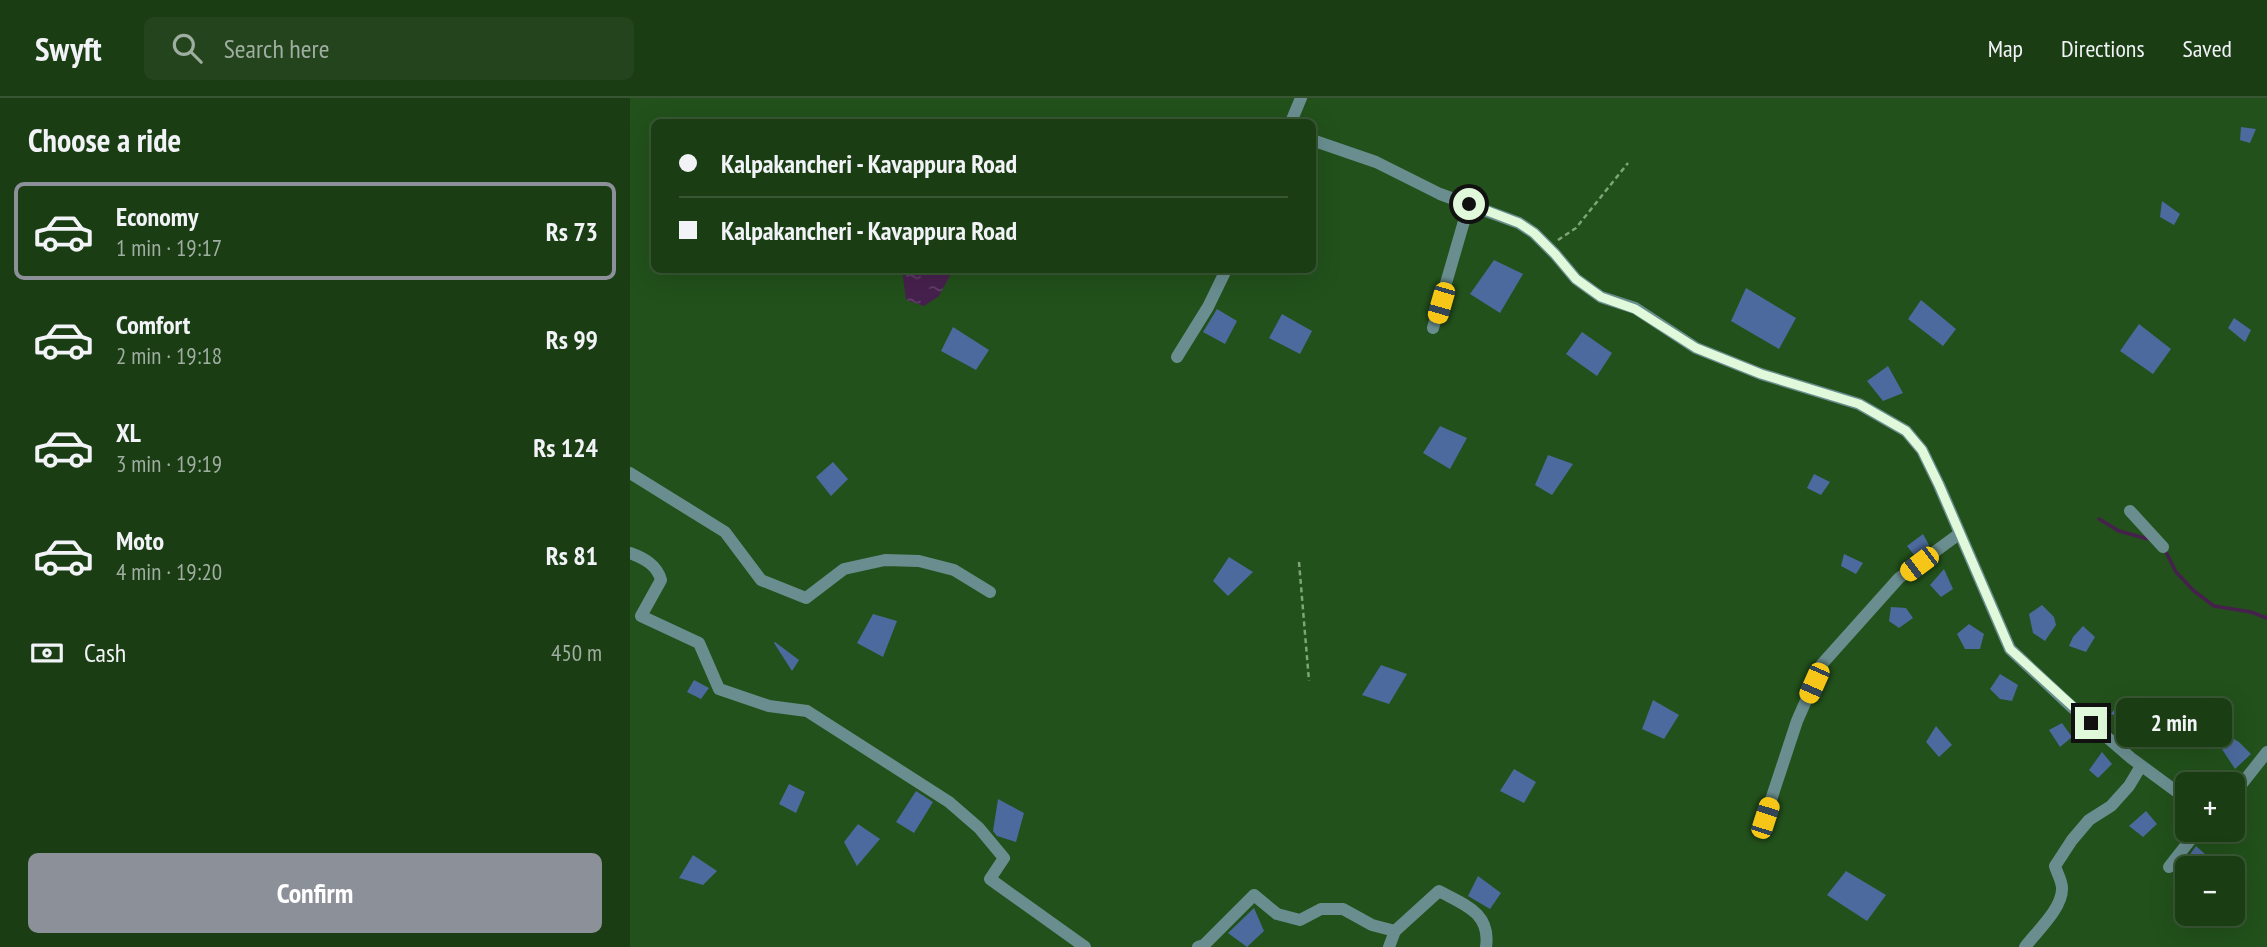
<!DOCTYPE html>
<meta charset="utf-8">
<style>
body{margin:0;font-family:"PT Sans Narrow",sans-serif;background:#23441d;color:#f1f3f6;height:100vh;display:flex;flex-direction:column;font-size:26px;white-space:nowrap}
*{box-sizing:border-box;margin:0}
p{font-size:23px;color:#9faea0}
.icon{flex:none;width:38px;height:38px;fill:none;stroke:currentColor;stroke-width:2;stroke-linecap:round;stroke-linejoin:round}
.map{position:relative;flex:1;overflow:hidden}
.panel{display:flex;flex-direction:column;background:#1a3d14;width:630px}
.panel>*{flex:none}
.hud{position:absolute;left:21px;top:21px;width:665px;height:154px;border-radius:10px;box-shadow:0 7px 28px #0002,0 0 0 2px #385634;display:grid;align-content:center;height:154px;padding:0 28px;background:#1a3d14}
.tools{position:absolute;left:1545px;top:674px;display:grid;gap:14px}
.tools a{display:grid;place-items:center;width:70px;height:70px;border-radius:10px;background:#1a3d14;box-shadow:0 7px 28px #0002,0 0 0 2px #385634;font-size:35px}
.end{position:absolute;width:32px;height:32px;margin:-16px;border:9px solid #dff9da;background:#111;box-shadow:0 0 0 4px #111}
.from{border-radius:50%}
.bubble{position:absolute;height:49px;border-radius:10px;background:#1a3d14;box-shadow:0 7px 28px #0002,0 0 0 2px #385634;font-size:23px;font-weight:800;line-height:49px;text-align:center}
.car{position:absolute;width:21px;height:42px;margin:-21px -10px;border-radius:9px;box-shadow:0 0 5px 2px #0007;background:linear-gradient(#f5c518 24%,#345 0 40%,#f5c518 0 76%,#345 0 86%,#f5c518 0)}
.hud b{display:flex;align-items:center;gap:24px;height:66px;font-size:26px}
.hud b+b{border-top:2px solid #385634}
.hud i{width:18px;height:18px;background:#f1f3f6}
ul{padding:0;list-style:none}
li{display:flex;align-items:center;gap:21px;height:98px;margin:0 14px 10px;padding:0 14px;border:4px solid transparent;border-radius:10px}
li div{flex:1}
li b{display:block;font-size:26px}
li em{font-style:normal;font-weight:800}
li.current{border-color:#8c9099}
li>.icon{width:63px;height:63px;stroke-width:1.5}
h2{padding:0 28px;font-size:32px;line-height:84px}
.pay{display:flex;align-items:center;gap:18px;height:77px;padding:0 28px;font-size:26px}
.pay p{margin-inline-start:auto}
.primary-button{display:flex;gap:14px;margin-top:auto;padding:14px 28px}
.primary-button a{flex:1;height:80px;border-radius:10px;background:#8c9099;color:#fff;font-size:28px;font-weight:800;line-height:80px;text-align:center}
header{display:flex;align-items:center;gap:42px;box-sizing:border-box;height:98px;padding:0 35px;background:#1a3d14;border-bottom:2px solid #385634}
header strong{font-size:33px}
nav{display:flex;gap:38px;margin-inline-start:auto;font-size:24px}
.search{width:490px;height:63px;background:#23441d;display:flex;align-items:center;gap:18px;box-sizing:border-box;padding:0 24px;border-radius:10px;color:#9faea0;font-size:26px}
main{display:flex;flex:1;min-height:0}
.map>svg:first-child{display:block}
</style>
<header>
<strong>Swyft</strong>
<div class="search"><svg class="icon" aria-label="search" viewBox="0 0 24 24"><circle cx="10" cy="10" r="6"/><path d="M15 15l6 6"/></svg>Search here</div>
<nav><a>Map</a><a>Directions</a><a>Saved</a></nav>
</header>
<main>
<section class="panel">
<h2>Choose a ride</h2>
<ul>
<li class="current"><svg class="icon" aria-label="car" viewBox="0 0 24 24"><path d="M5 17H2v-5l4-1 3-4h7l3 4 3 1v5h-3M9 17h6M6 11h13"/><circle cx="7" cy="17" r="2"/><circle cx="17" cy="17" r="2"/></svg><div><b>Economy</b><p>1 min · 19:17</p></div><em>Rs 73</em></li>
<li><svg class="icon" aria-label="car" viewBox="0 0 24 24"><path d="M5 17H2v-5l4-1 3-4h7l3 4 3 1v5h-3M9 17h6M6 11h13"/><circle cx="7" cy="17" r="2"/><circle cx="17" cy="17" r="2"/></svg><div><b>Comfort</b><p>2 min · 19:18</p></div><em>Rs 99</em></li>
<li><svg class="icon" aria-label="car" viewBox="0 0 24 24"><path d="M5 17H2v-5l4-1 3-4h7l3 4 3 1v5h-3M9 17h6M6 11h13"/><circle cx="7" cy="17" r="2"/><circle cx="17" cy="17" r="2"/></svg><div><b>XL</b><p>3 min · 19:19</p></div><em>Rs 124</em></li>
<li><svg class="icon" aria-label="car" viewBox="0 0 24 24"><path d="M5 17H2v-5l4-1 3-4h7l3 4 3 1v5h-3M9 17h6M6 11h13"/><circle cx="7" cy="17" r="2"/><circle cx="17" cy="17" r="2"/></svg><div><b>Moto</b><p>4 min · 19:20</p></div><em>Rs 81</em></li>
</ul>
<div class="pay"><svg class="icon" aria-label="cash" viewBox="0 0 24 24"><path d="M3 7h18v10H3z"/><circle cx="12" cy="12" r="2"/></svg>Cash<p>450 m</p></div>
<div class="primary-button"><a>Confirm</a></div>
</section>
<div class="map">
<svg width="1637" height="849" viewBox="0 0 1637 849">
<defs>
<pattern id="water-ripples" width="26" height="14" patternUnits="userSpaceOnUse" patternTransform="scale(1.75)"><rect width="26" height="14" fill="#47214e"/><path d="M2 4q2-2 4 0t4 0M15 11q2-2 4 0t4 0" fill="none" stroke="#614267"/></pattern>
</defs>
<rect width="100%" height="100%" fill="#22511b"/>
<polygon fill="url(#water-ripples)" points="272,172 323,172 309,198 294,208 276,202"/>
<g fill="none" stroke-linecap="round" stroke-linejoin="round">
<g stroke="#47214e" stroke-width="3.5">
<polyline points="1469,421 1489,433 1518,441"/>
<polyline points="1534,450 1546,474 1564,493 1584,508 1621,514 1637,520"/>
</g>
</g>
<g fill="#4c6a9d">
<polygon points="1611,29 1626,31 1620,45 1610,42"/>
<polygon points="1532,103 1550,116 1544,127 1530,119"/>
<polygon points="864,162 893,176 870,215 840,196"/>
<polygon points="1116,190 1166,220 1149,251 1101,223"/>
<polygon points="1291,202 1326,231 1313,248 1278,221"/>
<polygon points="587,211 607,223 595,246 573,234"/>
<polygon points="652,216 682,233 670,256 639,240"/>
<polygon points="1604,220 1621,232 1615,244 1598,230"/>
<polygon points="1509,226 1541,251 1523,276 1490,253"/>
<polygon points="323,229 359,252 346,272 311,253"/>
<polygon points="952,234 982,255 967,278 936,256"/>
<polygon points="1258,268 1273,295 1253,303 1237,283"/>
<polygon points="810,328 837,340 820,371 793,355"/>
<polygon points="918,357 943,366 922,397 905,387"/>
<polygon points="203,364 218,381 201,398 186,379"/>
<polygon points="1184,376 1200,384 1191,397 1177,390"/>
<polygon points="1293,436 1299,447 1285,458 1277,448"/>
<polygon points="1214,456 1233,465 1226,476 1211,468"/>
<polygon points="599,459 623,474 598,498 583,483"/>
<polygon points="1314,471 1323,491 1311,499 1300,487"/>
<polygon points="1412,507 1424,519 1426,527 1415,543 1403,535 1399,516"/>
<polygon points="1261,509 1276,510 1283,520 1269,530 1259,523"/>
<polygon points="243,516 267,523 253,559 227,545"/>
<polygon points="1339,526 1354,536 1350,551 1335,551 1327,536"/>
<polygon points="1453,528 1465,539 1456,554 1439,548 1443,539"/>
<polygon points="145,544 169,562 162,573 144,545"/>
<polygon points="751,567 777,576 759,606 732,597"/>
<polygon points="1370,576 1388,587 1382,603 1370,601 1360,591"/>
<polygon points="64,582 79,590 71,601 57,594"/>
<polygon points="1493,599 1508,607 1497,622 1481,616"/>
<polygon points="1023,602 1049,617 1034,641 1012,631"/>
<polygon points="1432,625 1442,639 1430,649 1419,632"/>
<polygon points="1527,626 1545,632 1544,647 1529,650 1516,639"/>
<polygon points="1579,626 1609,644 1621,656 1605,671 1590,648 1586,651 1573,640"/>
<polygon points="1306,628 1322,647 1309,659 1296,644"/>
<polygon points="1472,654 1482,666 1468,680 1459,672"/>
<polygon points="884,671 906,684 894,705 870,693"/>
<polygon points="159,686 175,694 166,715 149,706"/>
<polygon points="286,693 303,704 284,735 266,724"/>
<polygon points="368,701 394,715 386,744 367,738 363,733"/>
<polygon points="1516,713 1527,726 1513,739 1499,728"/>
<polygon points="228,726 250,741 227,768 214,744"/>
<polygon points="1566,748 1575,756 1558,771 1553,766"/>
<polygon points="63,757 87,773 73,787 49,780"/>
<polygon points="1216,773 1256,797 1237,823 1197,797"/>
<polygon points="848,778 871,795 860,811 838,798"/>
<polygon points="624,810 634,833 617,849 598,835"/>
</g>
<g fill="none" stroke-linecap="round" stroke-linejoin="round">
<g stroke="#7fa479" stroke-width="2.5" stroke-dasharray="5 3.5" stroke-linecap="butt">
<polyline points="928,142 946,130 998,65"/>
<polyline points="669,464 679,583"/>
</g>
<g stroke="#6a8e90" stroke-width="12">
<polyline points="661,24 671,0"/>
<polyline points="682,42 746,64 810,96 889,125 904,135 925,156 946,181 971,199 1005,210 1066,250 1131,276 1229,306 1276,333 1292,352 1309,387 1380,551 1443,610 1501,660 1558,702"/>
<polyline points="803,230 839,106"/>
<polyline points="547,259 578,209 596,172"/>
<polyline points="0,375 95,434 131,482 176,500 214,471 255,462 289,463 324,472 360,494"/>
<polyline points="1500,413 1533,449"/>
<path d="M0 455C14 460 27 467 31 482L11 518 69 545 89 591 139 608 177 613 319 704 349 730 374 760 360 781 455 849"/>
<polyline points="1603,697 1637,654"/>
<polyline points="1135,720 1167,623 1192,566 1269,480 1329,436"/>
<polyline points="1539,769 1568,732"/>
<polyline points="568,849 574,847 624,797 647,816 670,822 691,811 713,811 742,827 765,833"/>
<path d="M759 849 765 833 809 793C835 807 861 815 856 849"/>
<path d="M1395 849C1406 834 1433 810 1432 790 1432 783 1427 775 1425 768L1442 742 1459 722 1481 708 1499 688 1511 668"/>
</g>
</g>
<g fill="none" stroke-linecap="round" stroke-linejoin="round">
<polyline stroke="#dff9da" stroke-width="9" points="839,106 889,125 904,135 925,156 946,181 971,199 1005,211 1066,250 1131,276 1229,306 1276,333 1292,352 1309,387 1380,551 1461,625"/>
</g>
</svg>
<div class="tools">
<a>+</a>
<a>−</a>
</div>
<i class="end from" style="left:839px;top:106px"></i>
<i class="end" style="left:1461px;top:625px"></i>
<div class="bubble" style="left:1486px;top:600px;width:116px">2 min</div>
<i class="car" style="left:811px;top:205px;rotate:196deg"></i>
<i class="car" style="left:1289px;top:466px;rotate:233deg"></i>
<i class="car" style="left:1184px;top:585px;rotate:204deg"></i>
<i class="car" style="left:1135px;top:720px;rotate:18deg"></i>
<div class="hud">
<b><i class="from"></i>Kalpakancheri - Kavappura Road</b>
<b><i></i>Kalpakancheri - Kavappura Road</b>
</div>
</div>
</main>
